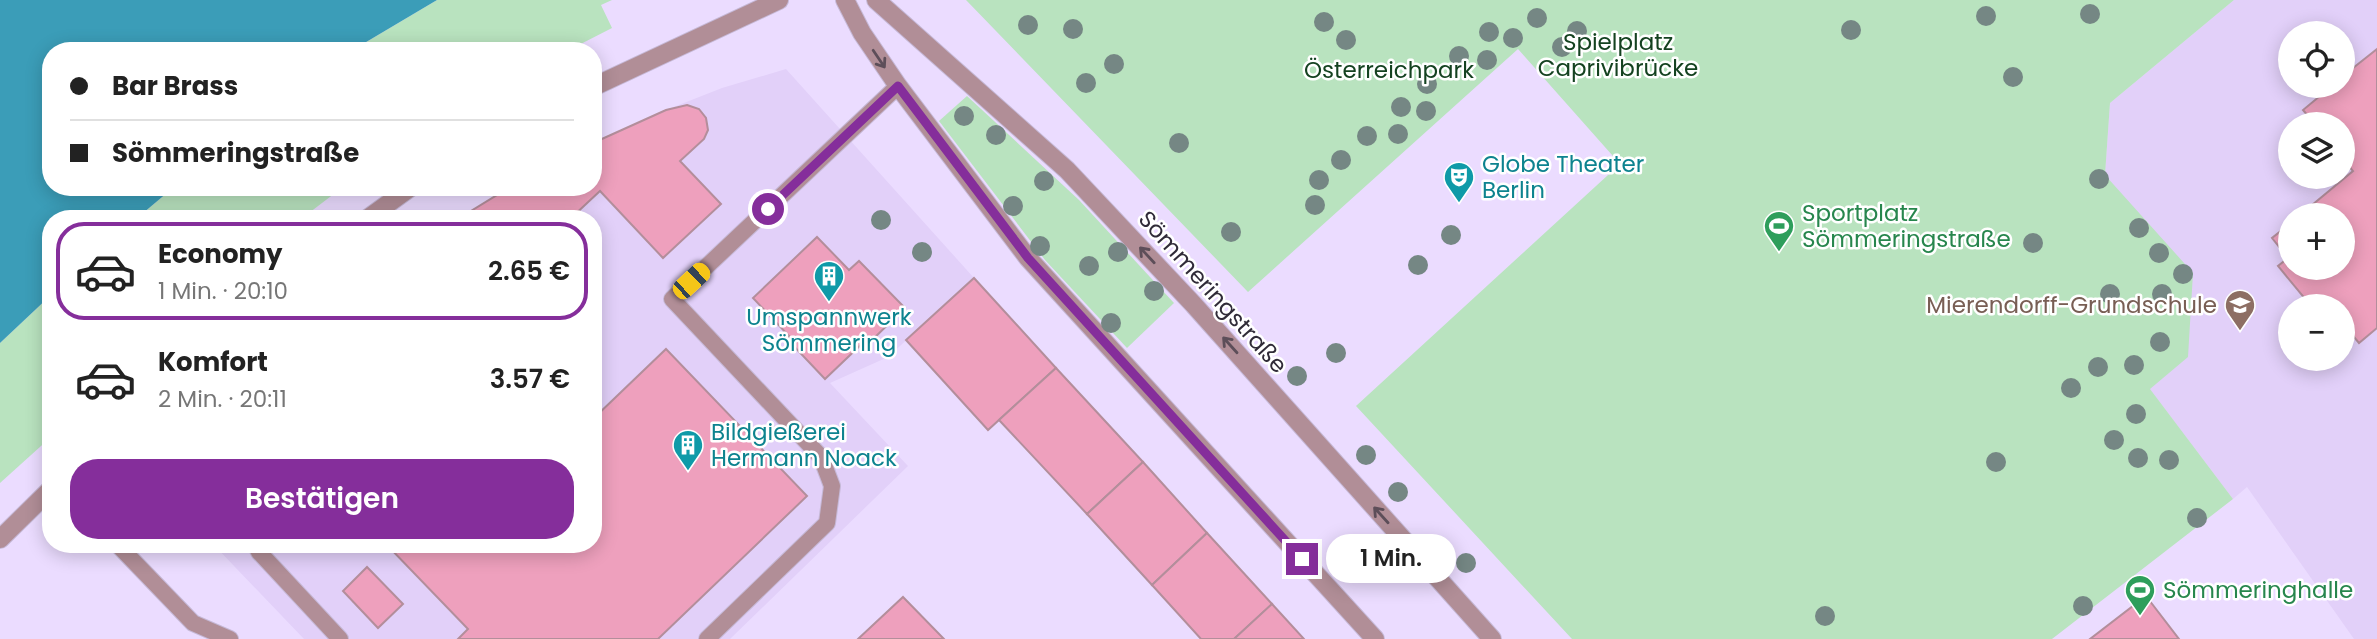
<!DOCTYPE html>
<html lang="de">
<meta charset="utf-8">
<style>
body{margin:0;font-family:Poppins,sans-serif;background:#f6f6f6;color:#222;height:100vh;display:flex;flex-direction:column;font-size:26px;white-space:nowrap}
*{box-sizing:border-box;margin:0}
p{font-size:23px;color:#767676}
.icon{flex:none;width:38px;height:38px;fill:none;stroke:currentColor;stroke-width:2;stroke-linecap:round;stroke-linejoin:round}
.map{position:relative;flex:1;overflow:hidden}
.drawer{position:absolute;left:42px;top:210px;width:560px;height:343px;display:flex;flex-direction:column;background:#fff;border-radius:28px;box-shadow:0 4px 18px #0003}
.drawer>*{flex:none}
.hud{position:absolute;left:42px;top:42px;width:560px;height:154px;border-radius:28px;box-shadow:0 4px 18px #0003;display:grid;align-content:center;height:154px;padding:0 28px;background:#fff}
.fabs{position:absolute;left:2278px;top:21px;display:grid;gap:14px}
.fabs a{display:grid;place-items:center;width:77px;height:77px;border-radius:50%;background:#fff;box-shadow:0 4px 18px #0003;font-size:35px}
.end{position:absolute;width:32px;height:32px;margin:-16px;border:9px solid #852e9b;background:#fff;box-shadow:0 0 0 4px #fff}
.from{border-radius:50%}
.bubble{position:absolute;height:49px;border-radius:24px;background:#fff;box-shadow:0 4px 18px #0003;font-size:23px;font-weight:600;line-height:49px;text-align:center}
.car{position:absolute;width:21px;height:42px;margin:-21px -10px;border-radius:9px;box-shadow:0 0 5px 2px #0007;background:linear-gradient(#f5c518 24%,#345 0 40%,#f5c518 0 76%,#345 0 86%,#f5c518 0)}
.hud b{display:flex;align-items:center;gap:24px;height:66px;font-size:26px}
.hud b+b{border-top:2px solid #e0e0e0}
.hud i{width:18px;height:18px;background:#222}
ul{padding:12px 0 0;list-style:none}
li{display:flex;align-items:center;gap:21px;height:98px;margin:0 14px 10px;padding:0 14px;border:4px solid transparent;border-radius:28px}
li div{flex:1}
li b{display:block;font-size:26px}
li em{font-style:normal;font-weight:600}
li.current{border-color:#852e9b}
li>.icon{width:63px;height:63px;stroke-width:1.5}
.cta{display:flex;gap:14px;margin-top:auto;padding:14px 28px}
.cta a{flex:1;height:80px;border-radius:28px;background:#852e9b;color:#fff;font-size:28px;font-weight:600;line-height:80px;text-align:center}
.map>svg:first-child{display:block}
</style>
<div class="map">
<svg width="2377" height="639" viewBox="0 0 2377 639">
<rect width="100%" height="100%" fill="#ebdcff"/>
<g fill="#e2d0f9" fill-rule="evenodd">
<path d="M2234 0H2377V639H2354L2247 487 2233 499 2149 388 2105 175 2110 103ZM2291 33H2343V86H2291ZM2291 124H2343V177H2291ZM2291 215H2343V268H2291ZM2291 306H2343V359H2291Z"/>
<polygon points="786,69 974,278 888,357 830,383 908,466 730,639 304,639 213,544 593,544 593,219 458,219 510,187 593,187 593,143 666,110 722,88"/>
</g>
<g fill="#b9e3bf">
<polygon points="437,0 612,0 601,5 612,28 567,51 351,51"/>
<polygon points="966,0 2234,0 2110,103 2105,175 2193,273 2188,357 2150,389 2233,499 2052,639 1572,639 1356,406 1620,164 1518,49 1248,292"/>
<polygon points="967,96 1079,200 1174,303 1127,348 1045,260 939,121"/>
<polygon points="174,187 343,187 301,219 136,219"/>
<polygon points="51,295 51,437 0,483 0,343"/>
</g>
<polygon fill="#3b9db8" points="0,0 437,0 351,51 51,51 51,187 174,187 136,219 51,219 51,295 0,343"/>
<g fill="#eea0bd" stroke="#b38e9b" stroke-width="2">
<polygon points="2377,49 2377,328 2359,343 2343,324 2343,306 2311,306 2278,266 2288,258 2272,238 2291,223 2291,268 2343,268 2343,215 2300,215 2353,171 2343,159 2343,124 2315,124 2303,110 2332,86 2343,86 2343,76"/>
<polygon points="687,105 699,109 706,118 708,130 704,139 680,161 721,204 663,258 600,191 570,219 458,219 510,187 593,187 593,143 666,110"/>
<polygon points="817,237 849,270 859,261 905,308 870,342 867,339 825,379 787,339 790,337 753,298"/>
<polygon points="974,278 1056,368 988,430 906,340"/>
<polygon points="666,349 807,496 658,639 458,639 468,629 386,544 593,544 593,419"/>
<polygon points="1056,368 1143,462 1087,514 999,420"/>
<polygon points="1143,462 1207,533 1152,585 1087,514"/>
<polygon points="1207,533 1272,604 1234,639 1201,639 1152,585"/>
<polygon points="367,567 403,604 378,628 343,591"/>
<polygon points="2146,596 2179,639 2090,639"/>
<polygon points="903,597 944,639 858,639"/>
<polygon points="1272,604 1304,639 1234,639"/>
</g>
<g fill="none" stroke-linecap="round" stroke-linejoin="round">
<g stroke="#c6b9d7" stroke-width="18">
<g id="service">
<polyline points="117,544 193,623 230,639"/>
<polyline points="255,544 259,552 340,639"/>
<polyline points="707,639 827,523 832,486 821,457 672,299 898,86"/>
</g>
</g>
<g stroke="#c6b9d7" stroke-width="20">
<g id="minor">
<polyline points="593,87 779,0"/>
<polyline points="367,219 411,187"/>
<polyline points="0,539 51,489"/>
</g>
</g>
<g stroke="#c6b9d7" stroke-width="20">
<g id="tertiary">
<polyline points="845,0 862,33 898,86 1028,258 1375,639"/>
<polyline points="876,0 1067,170 1194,305 1492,639"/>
</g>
</g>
<use href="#service" stroke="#b18e97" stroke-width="16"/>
<use href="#minor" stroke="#b18e97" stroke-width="18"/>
<use href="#tertiary" stroke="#b18e97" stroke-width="18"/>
</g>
<g fill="#758784">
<circle cx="2090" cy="14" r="10"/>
<circle cx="1986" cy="16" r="10"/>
<circle cx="1537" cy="18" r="10"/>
<circle cx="1324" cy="22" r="10"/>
<circle cx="1028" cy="25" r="10"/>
<circle cx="1073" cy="29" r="10"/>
<circle cx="1851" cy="30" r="10"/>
<circle cx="1577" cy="31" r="10"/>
<circle cx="1489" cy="32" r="10"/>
<circle cx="1513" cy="38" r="10"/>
<circle cx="1346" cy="40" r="10"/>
<circle cx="1562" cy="47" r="10"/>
<circle cx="1459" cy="56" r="10"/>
<circle cx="1487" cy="60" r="10"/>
<circle cx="1114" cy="64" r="10"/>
<circle cx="2013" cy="77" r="10"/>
<circle cx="1086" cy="83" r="10"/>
<circle cx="1427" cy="84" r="10"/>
<circle cx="1401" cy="107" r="10"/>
<circle cx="1426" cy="111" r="10"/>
<circle cx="964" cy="116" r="10"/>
<circle cx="1398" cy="134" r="10"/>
<circle cx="996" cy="135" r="10"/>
<circle cx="1367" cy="136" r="10"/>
<circle cx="1179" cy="143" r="10"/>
<circle cx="1341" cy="160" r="10"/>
<circle cx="2099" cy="179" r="10"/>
<circle cx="1319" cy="180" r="10"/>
<circle cx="1044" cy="181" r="10"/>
<circle cx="1315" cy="205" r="10"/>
<circle cx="1013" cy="206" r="10"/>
<circle cx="881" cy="220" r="10"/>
<circle cx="2139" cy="228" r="10"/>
<circle cx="1231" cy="232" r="10"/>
<circle cx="1451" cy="235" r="10"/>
<circle cx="2033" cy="243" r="10"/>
<circle cx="1040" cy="246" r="10"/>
<circle cx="922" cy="252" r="10"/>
<circle cx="1118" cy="252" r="10"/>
<circle cx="2159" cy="253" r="10"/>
<circle cx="1418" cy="265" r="10"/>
<circle cx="1089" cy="266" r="10"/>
<circle cx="2183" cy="274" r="10"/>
<circle cx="1154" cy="291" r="10"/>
<circle cx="2110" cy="294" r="10"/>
<circle cx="2162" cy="294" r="10"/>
<circle cx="1111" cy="323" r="10"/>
<circle cx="2160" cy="342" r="10"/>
<circle cx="1336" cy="353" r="10"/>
<circle cx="2134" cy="365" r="10"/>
<circle cx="2098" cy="367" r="10"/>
<circle cx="1297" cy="376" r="10"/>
<circle cx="2071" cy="388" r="10"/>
<circle cx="2136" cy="414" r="10"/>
<circle cx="2114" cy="440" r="10"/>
<circle cx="1366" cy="455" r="10"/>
<circle cx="2138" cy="458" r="10"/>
<circle cx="2169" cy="460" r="10"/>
<circle cx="1996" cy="462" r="10"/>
<circle cx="1398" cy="492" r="10"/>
<circle cx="2197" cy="518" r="10"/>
<circle cx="1466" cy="563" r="10"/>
<circle cx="2083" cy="606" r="10"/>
<circle cx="1825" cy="616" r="10"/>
</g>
<defs><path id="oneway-shaft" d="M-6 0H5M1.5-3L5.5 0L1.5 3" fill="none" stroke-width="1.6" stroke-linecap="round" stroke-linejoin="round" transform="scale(1.75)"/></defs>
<g stroke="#5d4e59">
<use href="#oneway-shaft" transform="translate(879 59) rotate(56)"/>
<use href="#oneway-shaft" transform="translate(1147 255) rotate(-133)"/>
<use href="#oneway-shaft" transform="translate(1230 345) rotate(-132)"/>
<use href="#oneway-shaft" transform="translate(1381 515) rotate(-132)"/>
</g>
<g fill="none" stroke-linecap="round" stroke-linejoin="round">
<polyline stroke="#852e9b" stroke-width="9" points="768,209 898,86 1028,258 1302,559"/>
</g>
<defs>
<g id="theatre-pin" transform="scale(1.575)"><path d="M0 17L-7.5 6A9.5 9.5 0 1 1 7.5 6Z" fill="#0f9aa8" stroke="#fff"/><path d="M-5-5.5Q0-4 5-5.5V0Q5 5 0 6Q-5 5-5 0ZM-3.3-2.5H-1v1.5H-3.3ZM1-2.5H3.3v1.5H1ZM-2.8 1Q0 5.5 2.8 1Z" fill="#fff"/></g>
<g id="stadium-pin" transform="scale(1.575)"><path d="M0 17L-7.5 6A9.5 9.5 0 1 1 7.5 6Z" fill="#2e9e5b" stroke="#fff"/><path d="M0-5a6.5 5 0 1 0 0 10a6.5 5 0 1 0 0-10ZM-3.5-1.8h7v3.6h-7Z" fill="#fff"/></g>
<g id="building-pin" transform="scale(1.575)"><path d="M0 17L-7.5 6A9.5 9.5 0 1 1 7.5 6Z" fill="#0f9aa8" stroke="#fff"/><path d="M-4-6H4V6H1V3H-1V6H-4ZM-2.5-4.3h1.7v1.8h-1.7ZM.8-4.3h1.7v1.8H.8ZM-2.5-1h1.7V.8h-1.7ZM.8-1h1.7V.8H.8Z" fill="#fff"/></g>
<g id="school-pin" transform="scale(1.575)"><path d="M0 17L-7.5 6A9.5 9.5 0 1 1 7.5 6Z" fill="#8d6e63" stroke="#fff"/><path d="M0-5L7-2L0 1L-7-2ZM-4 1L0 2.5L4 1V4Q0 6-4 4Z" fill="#fff"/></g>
</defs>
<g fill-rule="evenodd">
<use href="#theatre-pin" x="1459" y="177"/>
<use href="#stadium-pin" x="1779" y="226"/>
<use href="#building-pin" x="829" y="276"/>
<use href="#school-pin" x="2240" y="305"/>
<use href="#building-pin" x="688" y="445"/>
<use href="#stadium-pin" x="2140" y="590"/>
</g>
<g text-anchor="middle" stroke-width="5" stroke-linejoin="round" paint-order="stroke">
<g font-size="23" fill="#144220" stroke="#fff">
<text x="1618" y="50">Spielplatz<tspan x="1618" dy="26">Caprivibrücke</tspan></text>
<text x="1389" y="78">Österreichpark</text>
</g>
<g font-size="23" fill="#0d838f" stroke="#fff" text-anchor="start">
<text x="1482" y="172">Globe Theater<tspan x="1482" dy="26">Berlin</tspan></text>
<text x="829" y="325" text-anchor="middle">Umspannwerk<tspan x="829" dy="26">Sömmering</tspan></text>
<text x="711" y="440">Bildgießerei<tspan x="711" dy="26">Hermann Noack</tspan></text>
</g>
<g font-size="23" fill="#27864d" stroke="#fff" text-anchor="start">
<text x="1802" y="221">Sportplatz<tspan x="1802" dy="26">Sömmeringstraße</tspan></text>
<text x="2163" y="598">Sömmeringhalle</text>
</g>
<g font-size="23" fill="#302b38" stroke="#fff">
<text transform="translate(1213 292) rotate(48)" y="8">Sömmeringstraße</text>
</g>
<g font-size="23" fill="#785e54" stroke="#fff" text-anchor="end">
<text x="2217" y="313">Mierendorff-Grundschule</text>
</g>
</g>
</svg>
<div class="fabs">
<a><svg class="icon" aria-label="locate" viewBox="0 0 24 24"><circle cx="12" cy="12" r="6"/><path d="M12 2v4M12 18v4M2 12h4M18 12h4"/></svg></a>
<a><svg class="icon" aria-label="layers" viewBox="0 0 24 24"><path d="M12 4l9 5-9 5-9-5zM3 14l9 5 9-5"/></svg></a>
<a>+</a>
<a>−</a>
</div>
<i class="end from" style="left:768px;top:209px"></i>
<i class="end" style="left:1302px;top:559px"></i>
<div class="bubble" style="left:1326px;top:534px;width:130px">1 Min.</div>
<i class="car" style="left:691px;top:281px;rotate:47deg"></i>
<div class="hud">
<b><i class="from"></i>Bar Brass</b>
<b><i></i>Sömmeringstraße</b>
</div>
<section class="drawer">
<ul>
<li class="current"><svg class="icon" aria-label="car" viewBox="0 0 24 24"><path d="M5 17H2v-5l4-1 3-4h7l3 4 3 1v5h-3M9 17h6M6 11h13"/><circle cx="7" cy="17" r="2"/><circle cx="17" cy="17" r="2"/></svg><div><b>Economy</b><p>1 Min. · 20:10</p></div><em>2.65 €</em></li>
<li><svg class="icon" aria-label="car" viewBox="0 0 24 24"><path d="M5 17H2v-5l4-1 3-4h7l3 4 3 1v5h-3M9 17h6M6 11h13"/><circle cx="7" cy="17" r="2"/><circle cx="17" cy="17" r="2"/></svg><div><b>Komfort</b><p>2 Min. · 20:11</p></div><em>3.57 €</em></li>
</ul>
<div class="cta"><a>Bestätigen</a></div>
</section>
</div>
